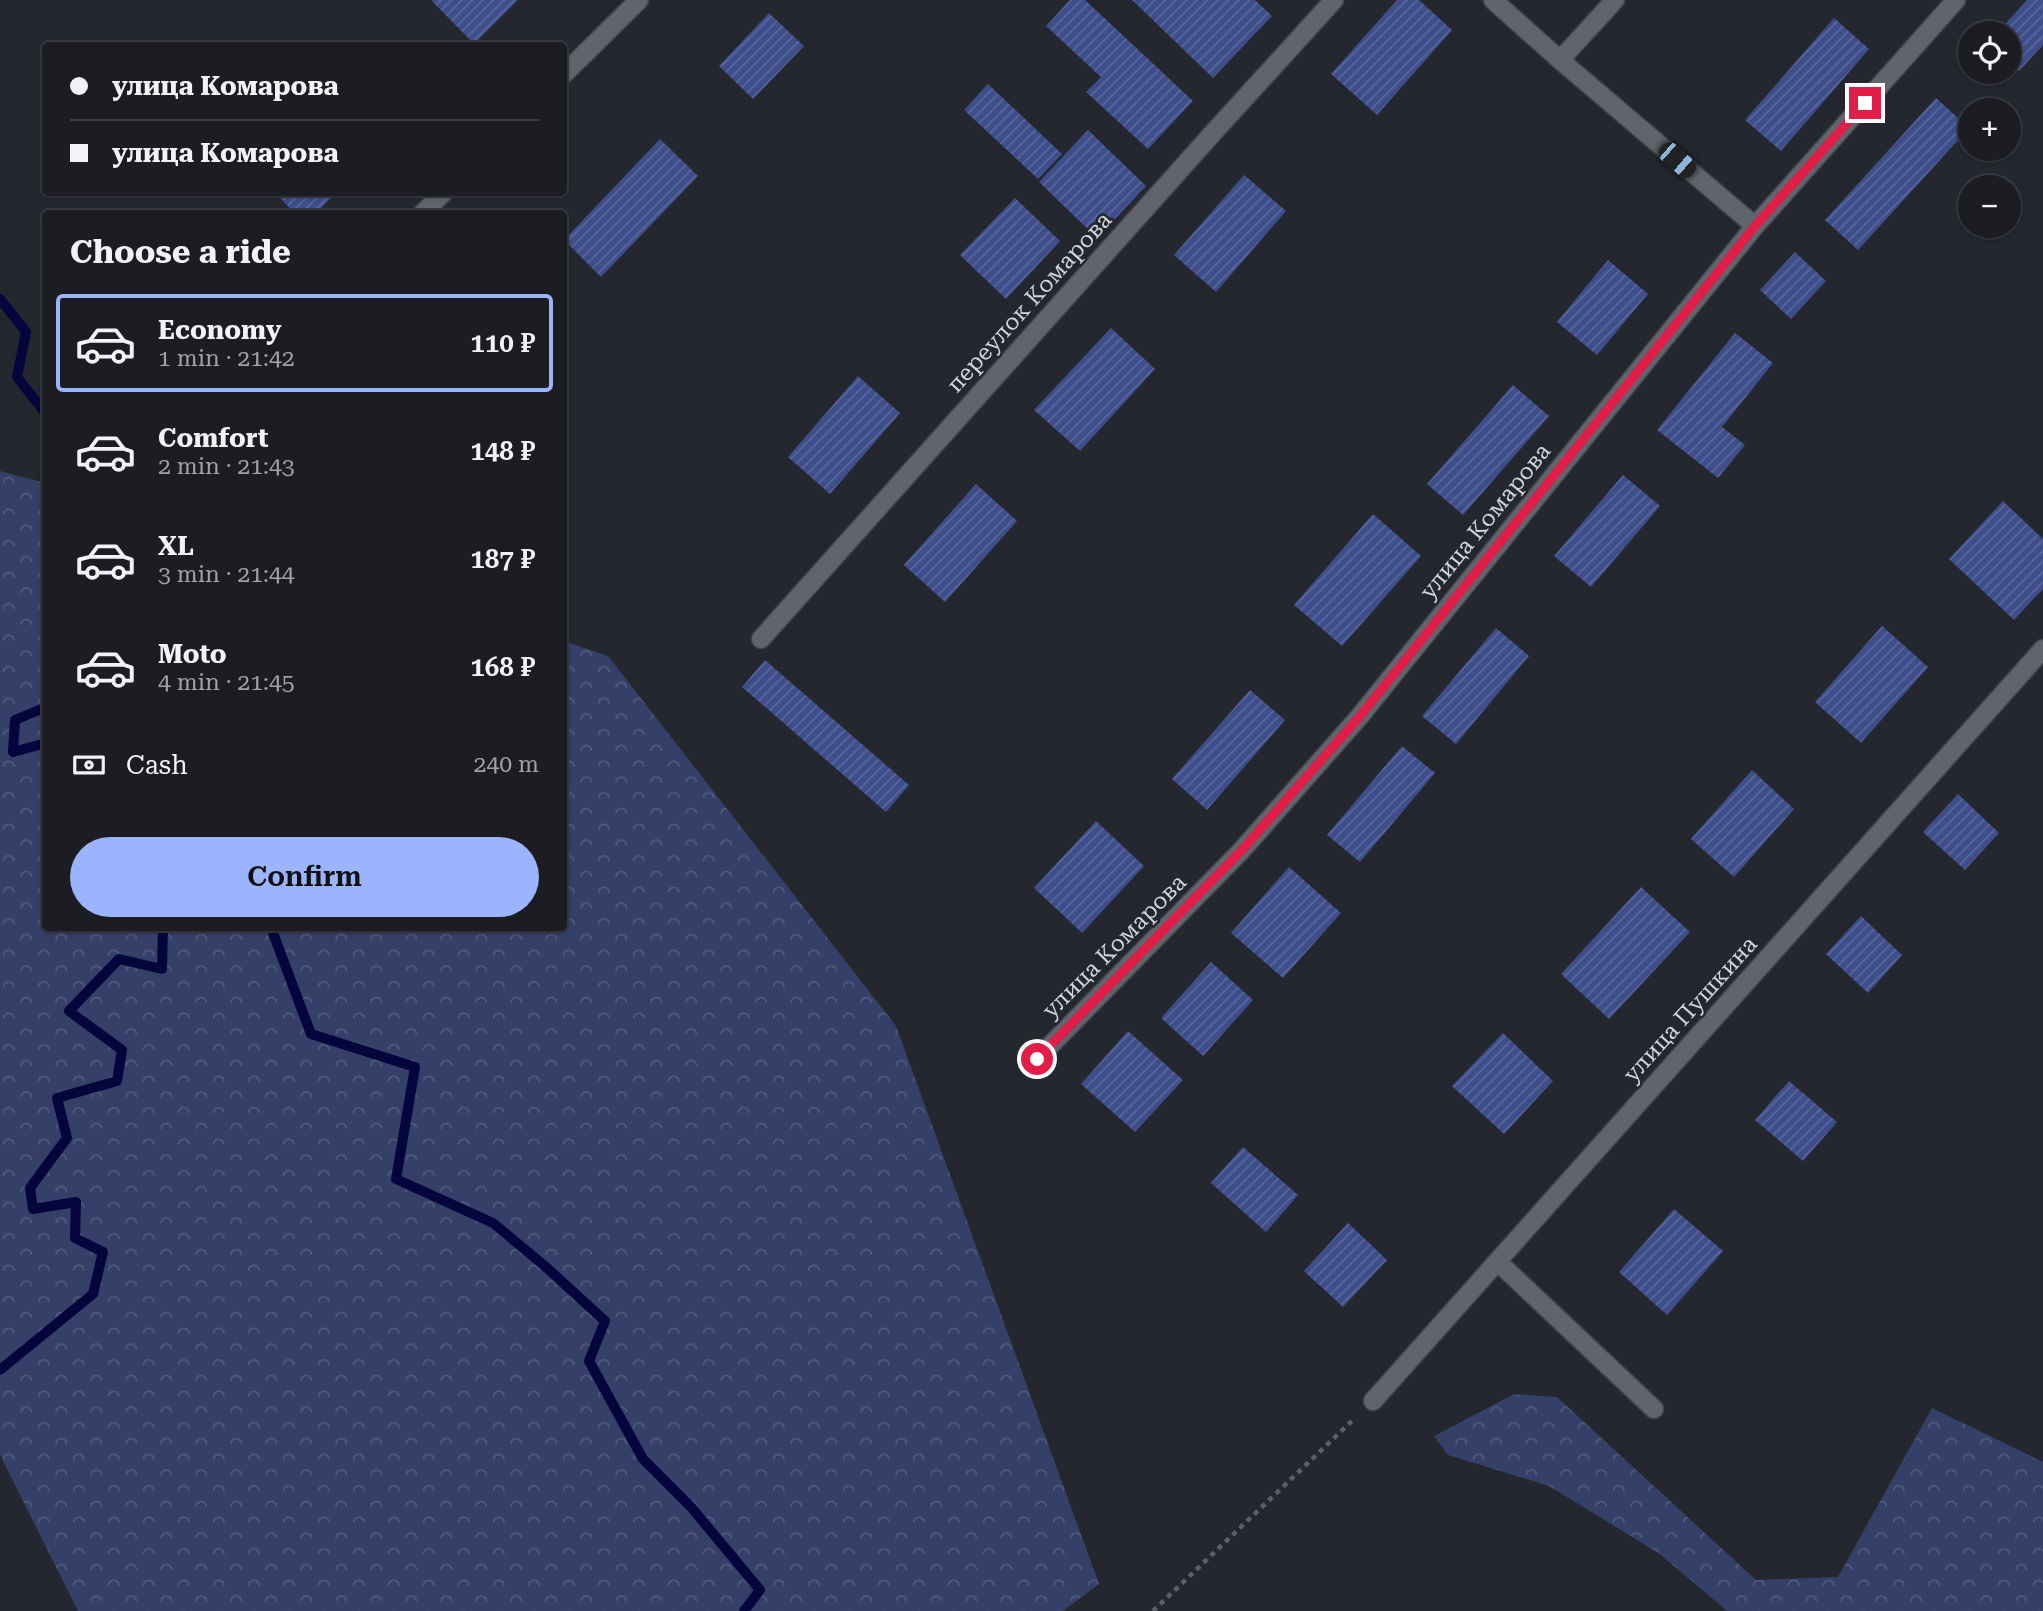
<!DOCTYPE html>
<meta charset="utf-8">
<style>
body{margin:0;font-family:"Roboto Serif",serif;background:#25262b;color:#f1f3f6;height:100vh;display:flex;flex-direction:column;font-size:26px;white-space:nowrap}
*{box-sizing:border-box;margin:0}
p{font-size:23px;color:#a0a2a6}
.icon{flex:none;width:38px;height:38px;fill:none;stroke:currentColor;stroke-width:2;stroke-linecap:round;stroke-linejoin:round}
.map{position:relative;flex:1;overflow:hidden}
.side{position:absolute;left:42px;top:210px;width:525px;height:721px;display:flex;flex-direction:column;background:#1c1d23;border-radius:7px;box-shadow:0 2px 5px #0004,0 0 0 2px #3a3b41}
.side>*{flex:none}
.guide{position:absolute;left:42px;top:42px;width:525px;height:154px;border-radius:7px;box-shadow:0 2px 5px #0004,0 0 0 2px #3a3b41;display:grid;align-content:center;height:154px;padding:0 28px;background:#1c1d23}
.controls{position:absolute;left:1958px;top:21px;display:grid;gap:14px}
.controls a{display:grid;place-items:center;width:63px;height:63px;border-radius:50%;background:#1c1d23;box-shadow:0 2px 5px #0004,0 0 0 2px #3a3b41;font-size:35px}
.end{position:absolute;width:32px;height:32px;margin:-16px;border:9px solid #e11d48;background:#fff;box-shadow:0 0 0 4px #fff}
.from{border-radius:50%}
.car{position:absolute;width:21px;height:42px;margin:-21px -10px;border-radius:9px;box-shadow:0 0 5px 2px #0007;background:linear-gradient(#222 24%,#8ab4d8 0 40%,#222 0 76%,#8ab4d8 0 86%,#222 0)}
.guide b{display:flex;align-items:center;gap:24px;height:66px;font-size:26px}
.guide b+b{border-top:2px solid #3a3b41}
.guide i{width:18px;height:18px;background:#f1f3f6}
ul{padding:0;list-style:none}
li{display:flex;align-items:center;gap:21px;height:98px;margin:0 14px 10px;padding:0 14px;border:4px solid transparent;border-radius:7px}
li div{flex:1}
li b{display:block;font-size:26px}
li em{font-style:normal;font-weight:600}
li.active{border-color:#9cb4fd}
li>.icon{width:63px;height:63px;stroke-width:1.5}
h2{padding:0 28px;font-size:32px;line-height:84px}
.pay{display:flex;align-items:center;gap:18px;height:77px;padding:0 28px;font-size:26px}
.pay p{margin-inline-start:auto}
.primary-button{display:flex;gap:14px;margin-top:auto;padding:14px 28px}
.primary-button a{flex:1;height:80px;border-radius:42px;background:#9cb4fd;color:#111;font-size:28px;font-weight:600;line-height:80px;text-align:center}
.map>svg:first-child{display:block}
</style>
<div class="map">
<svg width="2043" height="1611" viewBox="0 0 2043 1611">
<defs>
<pattern id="forest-crowns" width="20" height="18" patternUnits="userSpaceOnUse" patternTransform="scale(1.75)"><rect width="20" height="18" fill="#344067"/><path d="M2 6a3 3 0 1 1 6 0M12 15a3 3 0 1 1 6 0" fill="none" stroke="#505b7c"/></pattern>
<pattern id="building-hatch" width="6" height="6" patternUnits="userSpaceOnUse" patternTransform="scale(1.75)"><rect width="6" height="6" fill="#3d4e8b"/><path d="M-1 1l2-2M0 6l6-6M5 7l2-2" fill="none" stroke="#58679b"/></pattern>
</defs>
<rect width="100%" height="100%" fill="#25272f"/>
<g fill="url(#forest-crowns)">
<polygon points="0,471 45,483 46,928 564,928 564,641 608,656 896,1026 1099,1584 1063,1611 78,1611 0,1455"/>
<polygon points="1514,1394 1557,1397 1756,1580 1838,1577 1932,1408 2043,1462 2043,1611 1727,1611 1660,1554 1549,1486 1448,1455 1434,1436"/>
</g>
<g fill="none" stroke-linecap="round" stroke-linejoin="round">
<g stroke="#05053d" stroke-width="10">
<polyline points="0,299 26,332 17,377 46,414"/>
<polyline points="46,707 15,720 13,752 46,743"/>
<polyline points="274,928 273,933 311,1034 415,1067 396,1179 493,1223 546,1267 605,1321 589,1361 643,1459 691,1507 760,1590 744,1611"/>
<polyline points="0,1370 93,1294 103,1252 75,1238 76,1202 33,1209 30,1188 67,1138 57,1098 117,1081 122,1050 69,1011 119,959 162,969 163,928"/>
</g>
</g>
<g fill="url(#building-hatch)">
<polygon points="433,0 518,0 474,44 432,1"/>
<polygon points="1070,0 1085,0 1193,101 1148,149 1086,92 1101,77 1046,26"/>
<polygon points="1132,0 1255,0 1272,16 1213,78"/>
<polygon points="1397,0 1419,0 1452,30 1377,115 1331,74"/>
<polygon points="2027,0 2043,0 2043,45 2019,71 2009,62 2009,33 1997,33"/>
<polygon points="769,13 804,46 753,99 719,66"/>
<polygon points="1834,18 1869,49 1781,151 1745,120"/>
<polygon points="988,84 1062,154 1038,179 964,110"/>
<polygon points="1936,98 1969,128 1858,250 1825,220"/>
<polygon points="1088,130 1146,186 1097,238 1039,182"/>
<polygon points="660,139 698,176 601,277 564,240"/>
<polygon points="1244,175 1286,211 1216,292 1174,255"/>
<polygon points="275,192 337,192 315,214 295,214"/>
<polygon points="1015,198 1060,241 1006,299 960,255"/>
<polygon points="1795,252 1826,281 1791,319 1760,290"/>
<polygon points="1608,260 1648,294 1597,355 1557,322"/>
<polygon points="1111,328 1155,369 1080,451 1034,410"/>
<polygon points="1735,333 1773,363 1722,427 1745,445 1718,478 1657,430"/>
<polygon points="858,376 900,413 830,494 788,457"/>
<polygon points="1513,385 1549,416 1463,515 1427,484"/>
<polygon points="1623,475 1660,506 1591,587 1554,556"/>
<polygon points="976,484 1017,521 945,602 904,565"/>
<polygon points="2003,501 2043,539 2043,589 2014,620 1949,559"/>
<polygon points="1373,514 1421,556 1342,646 1294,605"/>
<polygon points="1882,626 1928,667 1861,743 1815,702"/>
<polygon points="1496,628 1529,656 1456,744 1422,716"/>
<polygon points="765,660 909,785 886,812 742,687"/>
<polygon points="1250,690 1285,720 1207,810 1172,779"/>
<polygon points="1402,746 1435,773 1360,862 1327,835"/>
<polygon points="1752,770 1794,809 1734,877 1691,839"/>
<polygon points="1958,794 1999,833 1965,870 1923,832"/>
<polygon points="1096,821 1144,866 1082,933 1034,888"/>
<polygon points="1289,867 1341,913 1283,978 1231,933"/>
<polygon points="1641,887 1690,932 1609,1019 1561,974"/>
<polygon points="1861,916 1902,955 1868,993 1826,954"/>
<polygon points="1211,962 1253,1000 1203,1056 1161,1018"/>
<polygon points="1128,1031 1183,1080 1135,1132 1081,1084"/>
<polygon points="1503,1033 1553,1081 1504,1134 1452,1086"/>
<polygon points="1789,1081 1837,1122 1803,1161 1755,1120"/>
<polygon points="1243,1147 1298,1195 1266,1232 1211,1183"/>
<polygon points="1674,1209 1723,1251 1667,1315 1619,1272"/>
<polygon points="1348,1223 1387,1260 1343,1307 1304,1271"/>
</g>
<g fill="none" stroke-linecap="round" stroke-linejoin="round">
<g stroke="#414349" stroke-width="21">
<g id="minor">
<polyline points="1493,0 1560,60 1615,0"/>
<polyline points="1560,60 1755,226"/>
<polyline points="564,74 639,0"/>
<polyline points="422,214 444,192"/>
<polyline points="761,639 1212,134 1334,0"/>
<polyline points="1037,1059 1241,851 1360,716 1755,226 1956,0"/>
<polyline points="1498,1262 1654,1409"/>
<polyline points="1373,1401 2043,649"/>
</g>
</g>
<polyline stroke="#5e6067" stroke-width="4.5" stroke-dasharray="5 5" stroke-linecap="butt" points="1153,1611 1355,1418"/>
<use href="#minor" stroke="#60646d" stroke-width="18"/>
</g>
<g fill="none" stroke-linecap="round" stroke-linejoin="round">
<polyline stroke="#e11d48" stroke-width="9" points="1037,1059 1241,851 1360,716 1755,226 1865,103"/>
</g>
<g text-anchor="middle" stroke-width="5" stroke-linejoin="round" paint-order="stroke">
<g font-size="23" fill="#d2d4d9" stroke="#25272f">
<text transform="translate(1029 302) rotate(-48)" y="8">переулок Комарова</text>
<text transform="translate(1485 521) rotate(-51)" y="8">улица Комарова</text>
<text transform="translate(1114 946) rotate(-45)" y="8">улица Комарова</text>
<text transform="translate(1690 1009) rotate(-48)" y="8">улица Пушкина</text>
</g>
</g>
</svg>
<div class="controls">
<a><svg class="icon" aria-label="locate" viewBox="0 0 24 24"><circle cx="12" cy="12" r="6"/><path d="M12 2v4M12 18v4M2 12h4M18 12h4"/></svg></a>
<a>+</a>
<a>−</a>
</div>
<i class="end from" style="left:1037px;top:1059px"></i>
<i class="end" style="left:1865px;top:103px"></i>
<i class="car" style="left:1677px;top:160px;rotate:131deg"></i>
<div class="guide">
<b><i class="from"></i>улица Комарова</b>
<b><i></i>улица Комарова</b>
</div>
<section class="side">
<h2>Choose a ride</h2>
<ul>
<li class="active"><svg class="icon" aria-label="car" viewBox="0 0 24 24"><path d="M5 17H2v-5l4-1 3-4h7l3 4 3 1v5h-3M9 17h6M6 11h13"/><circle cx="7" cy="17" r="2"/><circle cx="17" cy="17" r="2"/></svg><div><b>Economy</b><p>1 min · 21:42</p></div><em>110 ₽</em></li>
<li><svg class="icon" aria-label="car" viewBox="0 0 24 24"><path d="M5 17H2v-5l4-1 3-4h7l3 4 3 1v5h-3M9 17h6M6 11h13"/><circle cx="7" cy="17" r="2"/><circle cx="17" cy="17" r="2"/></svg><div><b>Comfort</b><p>2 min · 21:43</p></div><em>148 ₽</em></li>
<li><svg class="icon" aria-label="car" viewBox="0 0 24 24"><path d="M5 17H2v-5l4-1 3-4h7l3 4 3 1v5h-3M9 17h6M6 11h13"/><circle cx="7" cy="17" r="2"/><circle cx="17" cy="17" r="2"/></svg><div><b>XL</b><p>3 min · 21:44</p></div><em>187 ₽</em></li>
<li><svg class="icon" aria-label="car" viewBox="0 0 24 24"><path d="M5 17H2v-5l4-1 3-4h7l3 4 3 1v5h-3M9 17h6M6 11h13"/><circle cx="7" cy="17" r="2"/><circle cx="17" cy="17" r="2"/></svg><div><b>Moto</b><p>4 min · 21:45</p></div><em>168 ₽</em></li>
</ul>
<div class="pay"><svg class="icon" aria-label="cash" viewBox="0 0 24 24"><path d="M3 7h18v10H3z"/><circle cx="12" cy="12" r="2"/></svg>Cash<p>240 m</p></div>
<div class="primary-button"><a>Confirm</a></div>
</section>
</div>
